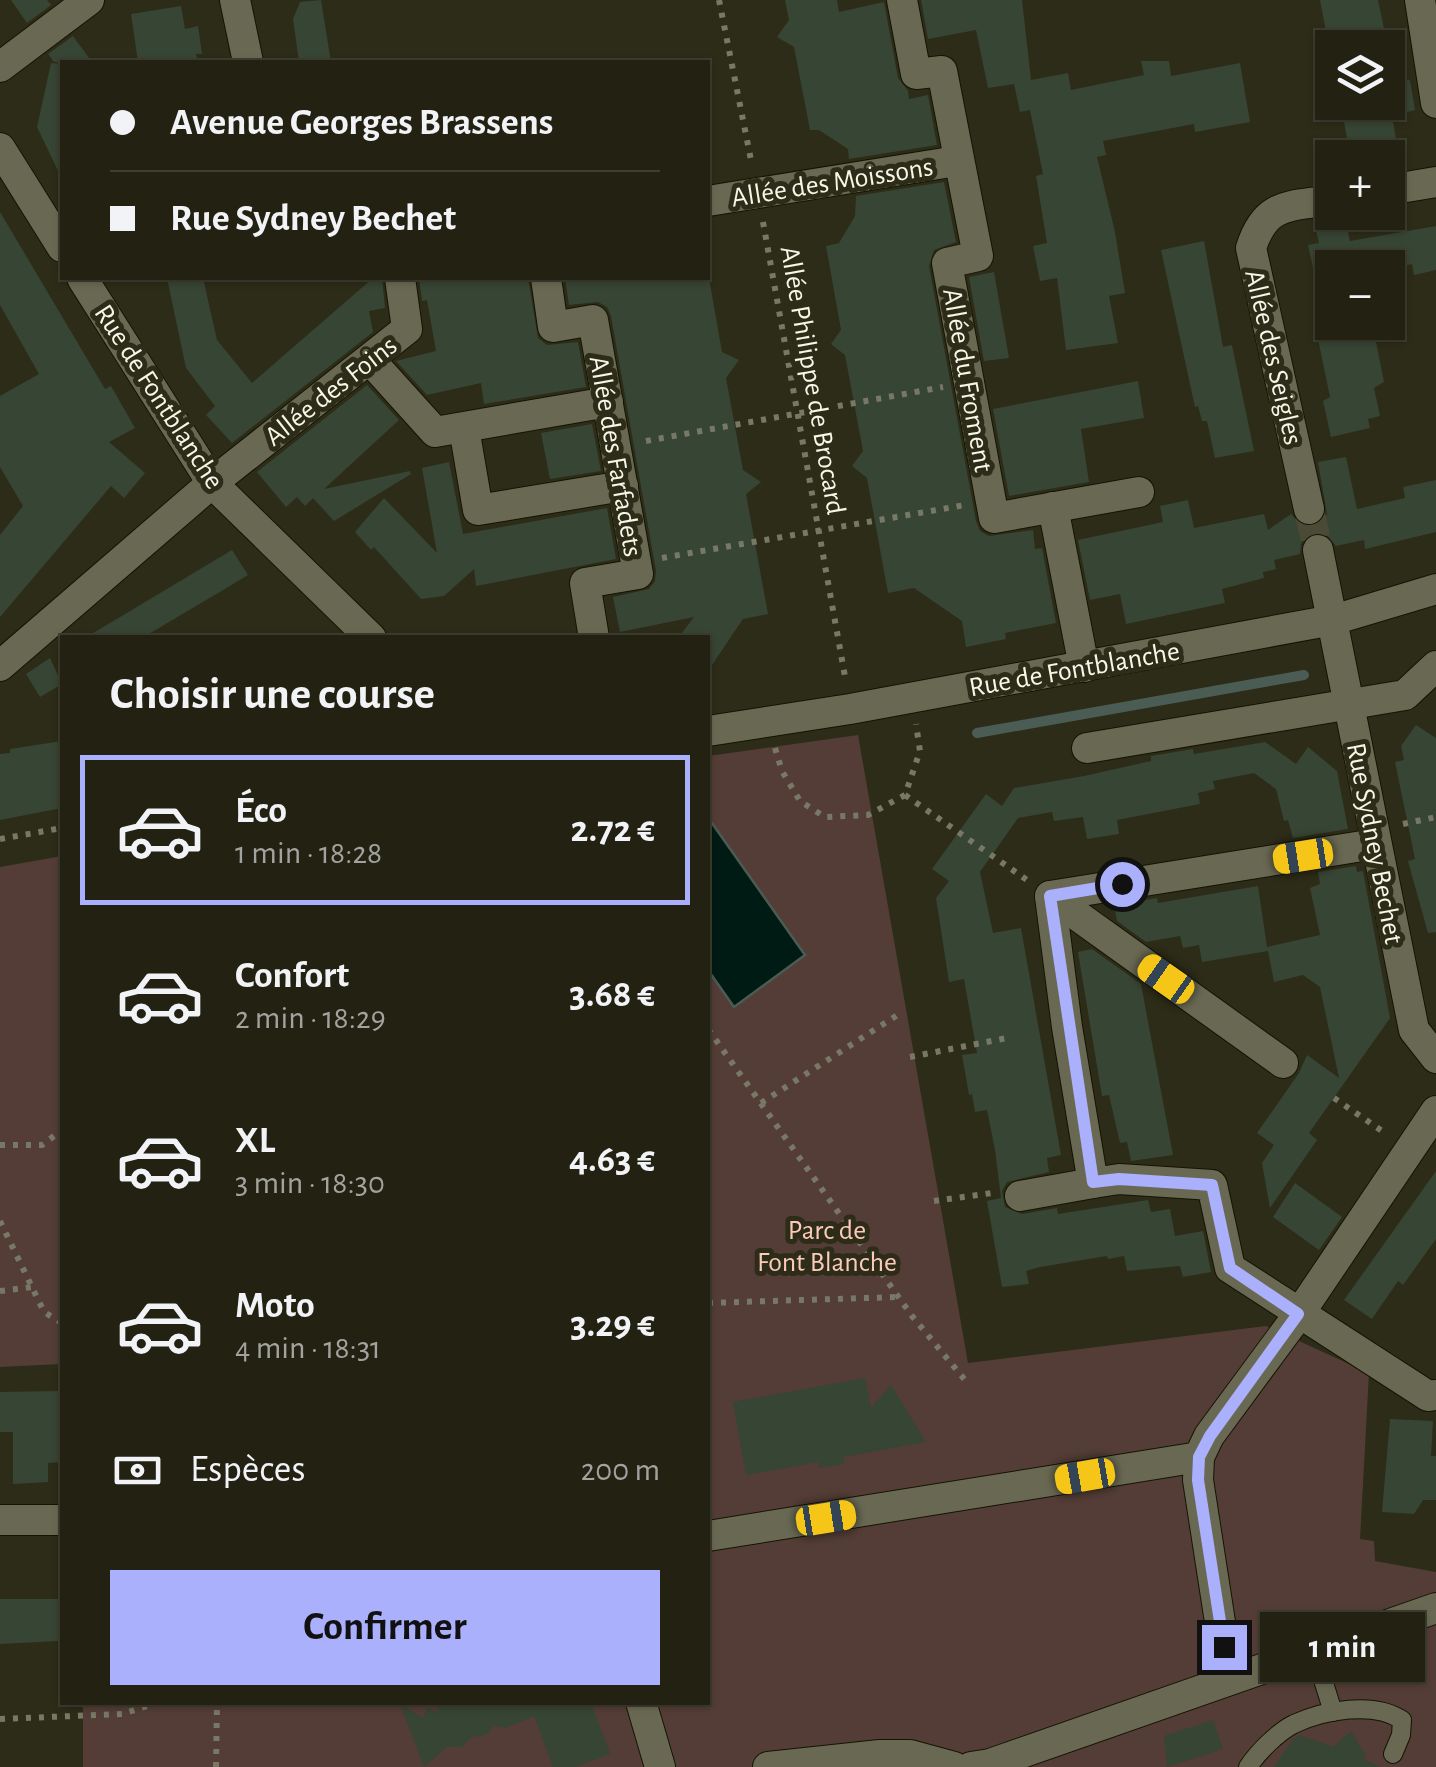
<!DOCTYPE html>
<html lang="fr">
<meta charset="utf-8">
<style>
body{margin:0;font-family:"Alegreya Sans",sans-serif;background:#2e2e20;color:#f1f3f6;height:100vh;display:flex;flex-direction:column;font-size:38px;white-space:nowrap}
*{box-sizing:border-box;margin:0}
p{font-size:32px;color:#a2a39f}
.icon{flex:none;width:55px;height:55px;fill:none;stroke:currentColor;stroke-width:2;stroke-linecap:round;stroke-linejoin:round}
.map{position:relative;flex:1;overflow:hidden}
.sheet{position:absolute;left:60px;top:635px;width:650px;height:1070px;display:flex;flex-direction:column;background:#222112;border-radius:0px;box-shadow:0 2px 8px #0004,0 0 0 2px #3f3e32}
.sheet>*{flex:none}
.top-card{position:absolute;left:60px;top:60px;width:650px;height:220px;border-radius:0px;box-shadow:0 2px 8px #0004,0 0 0 2px #3f3e32;display:grid;align-content:center;height:220px;padding:0 50px;background:#222112}
.controls{position:absolute;left:1315px;top:30px;display:grid;gap:20px}
.controls a{display:grid;place-items:center;width:90px;height:90px;border-radius:0px;background:#222112;box-shadow:0 2px 8px #0004,0 0 0 2px #3f3e32;font-size:50px}
.end{position:absolute;width:45px;height:45px;margin:-22px;border:12px solid #aab0fb;background:#111;box-shadow:0 0 0 5px #111}
.from{border-radius:50%}
.bubble{position:absolute;height:70px;border-radius:0px;background:#222112;box-shadow:0 2px 8px #0004,0 0 0 2px #3f3e32;font-size:32px;font-weight:700;line-height:70px;text-align:center}
.car{position:absolute;width:30px;height:60px;margin:-30px -15px;border-radius:12px;box-shadow:0 0 8px 2px #0007;background:linear-gradient(#f5c518 24%,#345 0 40%,#f5c518 0 76%,#345 0 86%,#f5c518 0)}
.top-card b{display:flex;align-items:center;gap:35px;height:95px;font-size:38px}
.top-card b+b{border-top:2px solid #3f3e32}
.top-card i{width:25px;height:25px;background:#f1f3f6}
ul{padding:0;list-style:none}
li{display:flex;align-items:center;gap:30px;height:150px;margin:0 20px 15px;padding:0 30px;border:5px solid transparent;border-radius:0px}
li div{flex:1}
li b{display:block;font-size:38px}
li em{font-style:normal;font-weight:700}
li.active{border-color:#aab0fb}
li>.icon{width:90px;height:90px;stroke-width:1.5}
h2{padding:0 50px;font-size:45px;line-height:120px}
.pay{display:flex;align-items:center;gap:25px;height:110px;padding:0 50px;font-size:38px}
.pay p{margin-inline-start:auto}
.button{display:flex;gap:20px;margin-top:auto;padding:20px 50px}
.button a{flex:1;height:115px;border-radius:0px;background:#aab0fb;color:#111;font-size:40px;font-weight:700;line-height:115px;text-align:center}
.map>svg:first-child{display:block}
</style>
<div class="map">
<svg width="1436" height="1767" viewBox="0 0 1436 1767">
<rect width="100%" height="100%" fill="#2d2c18"/>
<g fill="#533d36">
<polygon points="858,735 968,1363 1266,1326 1369,1373 1360,1539 1374,1541 1375,1561 1436,1572 1436,1767 83,1767 83,1703 708,1702 708,756"/>
<polygon points="62,856 62,1364 0,1367 0,867"/>
</g>
<polygon fill="#001a14" stroke="#4a5c54" stroke-width="2.5" points="709,819 805,955 734,1007 708,970"/>
<g fill="none" stroke-linecap="round" stroke-linejoin="round">
<polyline stroke="#4a5c54" stroke-width="10" points="977,733 1304,675"/>
</g>
<g fill="#374534">
<polygon points="11,0 47,0 51,5 27,23"/>
<polygon points="321,0 331,62 299,62 293,19 300,2"/>
<polygon points="785,0 837,0 839,12 884,2 898,78 908,91 909,99 928,95 937,145 849,159 848,149 819,130 810,130 794,47 777,37 789,20"/>
<polygon points="921,0 1022,0 1031,80 1068,73 1071,90 1144,75 1141,61 1169,61 1171,76 1240,63 1250,122 1195,132 1194,124 1103,141 1106,155 1097,157 1115,232 1125,293 1109,296 1118,343 1066,350 1057,278 1040,281 1033,246 1047,243 1036,176 1043,174 1030,110 1020,112 1014,84 988,88 976,30 928,39"/>
<polygon points="1320,0 1378,0 1388,48 1329,48"/>
<polygon points="181,6 185,29 198,26 202,54 196,54 198,62 138,62 131,14"/>
<polygon points="73,36 92,62 54,62 48,54"/>
<polygon points="51,63 62,64 62,179 37,127"/>
<polygon points="1410,80 1415,110 1392,116 1398,150 1351,158 1340,102 1388,102 1388,84"/>
<polygon points="944,182 956,242 934,250 929,266 976,521 980,531 989,536 1033,530 1035,549 1042,548 1056,623 1005,633 1006,639 966,647 962,621 914,588 888,593 867,478 852,466 863,451 845,355 831,344 841,330 826,246 839,243 855,216 856,196"/>
<polygon points="0,212 105,389 111,386 135,428 109,442 145,473 124,498 111,486 0,617 0,535 23,506 0,467 0,396 39,374 0,305"/>
<polygon points="1344,214 1350,241 1436,226 1436,270 1414,275 1412,264 1393,268 1313,268 1308,245 1319,243 1314,221"/>
<polygon points="1204,241 1223,347 1232,345 1254,451 1215,458 1207,421 1202,421 1198,406 1195,407 1161,250"/>
<polygon points="994,272 1009,358 984,361 969,277"/>
<polygon points="167,278 203,278 217,340 252,383 373,278 382,278 385,308 369,311 373,332 232,443 206,415 215,406 186,368"/>
<polygon points="419,278 528,278 538,338 547,345 578,342 586,387 484,404 481,383 427,395 396,361 436,351 427,300 422,301"/>
<polygon points="565,278 709,278 722,352 739,360 726,378 743,470 761,482 746,494 768,614 743,619 708,671 708,638 678,638 694,617 620,632 613,597 649,589 655,581 656,571 611,316 607,307 598,302 569,305"/>
<polygon points="1324,322 1372,322 1384,382 1374,388 1380,416 1368,419 1370,428 1331,437 1323,401 1330,397 1318,339 1321,339 1320,328 1325,327"/>
<polygon points="1138,381 1144,418 1081,429 1089,482 1009,496 993,409"/>
<polygon points="367,385 399,420 324,489 410,471 411,474 334,521 313,498 305,506 297,497 286,507 257,472"/>
<polygon points="592,424 601,471 550,479 541,433"/>
<polygon points="1346,457 1357,509 1405,498 1403,487 1436,480 1436,532 1365,549 1364,540 1336,546 1325,533 1313,532 1301,543 1300,554 1274,560 1276,569 1263,572 1264,578 1222,589 1225,603 1126,624 1120,594 1090,600 1078,540 1163,522 1160,506 1188,500 1194,528 1264,514 1268,530 1291,514 1302,526 1314,527 1322,522 1327,514 1318,462"/>
<polygon points="449,462 463,534 607,508 616,559 476,586 474,569 444,596 421,599 374,547 371,550 355,532 384,498 437,553 422,468"/>
<polygon points="232,550 248,575 223,590 142,638 85,638"/>
<polygon points="50,658 62,684 40,697 26,674"/>
<polygon points="1416,725 1436,738 1436,932 1428,933 1408,861 1415,859 1395,762 1404,760 1401,746"/>
<polygon points="62,741 62,808 0,820 0,754 10,753 10,749"/>
<polygon points="1265,742 1296,764 1308,747 1337,771 1348,829 1293,838 1288,820 1284,821 1276,789 1254,773 1213,781 1215,789 1198,793 1200,804 1117,820 1119,834 1087,839 1083,817 1054,821 1052,812 1018,818 980,872 993,933 1021,928 1061,1155 1047,1158 1049,1172 1007,1182 1002,1191 1005,1207 1022,1214 1057,1208 1058,1214 1148,1200 1151,1212 1170,1209 1175,1236 1203,1231 1211,1272 1183,1277 1180,1266 1127,1271 1124,1256 1108,1259 1107,1256 1040,1267 1026,1271 1029,1284 1002,1287 987,1201 1001,1198 995,1150 987,1110 975,1112 972,1094 969,1095 962,1055 977,1053 964,979 949,982 936,898 949,881 932,869 986,794 1002,806 1014,788 1084,776 1151,761 1151,756 1193,749 1194,754"/>
<polygon points="1356,866 1357,872 1363,871 1390,1018 1309,1133 1317,1140 1270,1208 1262,1163 1274,1145 1257,1133 1299,1073 1307,1055 1339,1078 1320,987 1303,975 1274,982 1268,951 1202,962 1199,945 1183,948 1180,936 1146,942 1117,921 1114,905 1157,898 1158,903 1258,886 1267,947 1320,935 1310,888 1320,884 1318,872"/>
<polygon points="1092,949 1141,984 1173,1155 1131,1161 1127,1142 1120,1143 1109,1095 1102,1096 1078,952"/>
<polygon points="1436,1171 1436,1239 1403,1285 1398,1281 1372,1319 1344,1300"/>
<polygon points="1295,1183 1342,1217 1319,1250 1273,1217"/>
<polygon points="865,1378 871,1408 891,1385 926,1442 843,1457 844,1464 819,1468 818,1462 746,1475 733,1402"/>
<polygon points="59,1391 60,1462 48,1463 48,1482 13,1484 13,1432 0,1432 0,1392"/>
<polygon points="1390,1419 1433,1421 1431,1456 1436,1456 1436,1500 1423,1500 1414,1514 1382,1512"/>
<polygon points="0,1599 59,1599 59,1641 0,1644"/>
<polygon points="442,1702 591,1702 610,1754 576,1767 553,1767 534,1716 505,1728 494,1726 486,1735 471,1737 462,1747 447,1747 424,1767 400,1704 423,1718 427,1707 436,1712"/>
<polygon points="1213,1720 1223,1749 1167,1767 1164,1736"/>
<polygon points="1351,1731 1366,1756 1363,1759 1380,1767 1274,1767 1292,1740 1300,1735 1333,1747"/>
</g>
<g fill="none" stroke-linecap="round" stroke-linejoin="round">
<polyline stroke="#4b4a37" stroke-width="30" stroke-dasharray="30 15" stroke-linecap="butt" points="1309,509 1318,550"/>
<g stroke="#151403" stroke-width="20">
<g id="service">
<polyline points="1314,1651 1333,1712"/>
<path d="M1248 1767C1258 1752 1278 1732 1294 1724 1324 1710 1374 1701 1402 1720L1401 1735 1393 1754"/>
</g>
</g>
<g stroke="#151403" stroke-width="32">
<g id="minor">
<polyline points="235,0 248,62"/>
<polyline points="902,0 916,74 942,71 978,256 947,263 994,518 1139,492"/>
<polyline points="1420,0 1436,103"/>
<polyline points="0,67 89,0"/>
<polyline points="0,148 62,247"/>
<polyline points="1388,190 1436,182"/>
<polyline points="708,201 957,161"/>
<polyline points="82,278 212,483 371,638"/>
<polyline points="546,278 553,327 593,320 638,574 585,583 594,638"/>
<polyline points="370,360 435,432 608,402"/>
<polyline points="464,428 478,510 623,486"/>
<polyline points="1053,507 1084,667"/>
<path d="M1309 509 1251 248C1266 201 1290 207 1332 200"/>
<polyline points="1318,550 1414,1030 1436,1058"/>
<polyline points="0,666 212,483 407,329 400,278"/>
<polyline points="708,731 850,709 1333,620 1436,589"/>
<polyline points="1087,748 1405,695 1436,666"/>
<polyline points="1375,844 1050,896 1067,1027 1093,1183 1119,1179 1212,1185 1230,1268 1428,1396 1436,1395"/>
<polyline points="1050,896 1283,1063"/>
<polyline points="1020,1196 1093,1183"/>
<polyline points="0,1520 62,1520"/>
<polyline points="708,1536 1199,1457"/>
<polyline points="1229,1680 1198,1480 1199,1457 1209,1436 1299,1314 1436,1111"/>
<polyline points="641,1702 660,1767"/>
<polyline points="768,1767 880,1755 910,1755 954,1767"/>
<polyline points="971,1767 990,1764 1436,1608"/>
</g>
</g>
<g stroke="#787866" stroke-width="6" stroke-dasharray="5 8" stroke-linecap="butt">
<polyline points="719,0 752,165"/>
<polyline points="763,222 846,682"/>
<polyline points="646,441 943,387"/>
<polyline points="662,558 965,505"/>
<polyline points="775,748 782,771 800,801 825,817 868,815 905,795 920,751 916,724"/>
<polyline points="905,795 1027,880"/>
<polyline points="1403,824 1436,817"/>
<polyline points="0,839 62,828"/>
<polyline points="708,1029 912,1316 965,1380"/>
<polyline points="910,1057 1007,1038"/>
<polyline points="1334,1098 1385,1133"/>
<polyline points="761,1103 902,1012"/>
<polyline points="0,1145 42,1145 62,1130"/>
<polyline points="934,1201 992,1193"/>
<polyline points="0,1221 44,1312 62,1323"/>
<polyline points="0,1291 33,1287"/>
<polyline points="708,1303 897,1297"/>
<polyline points="0,1719 122,1714 160,1702"/>
<polyline points="216,1767 217,1702"/>
</g>
<use href="#service" stroke="#696953" stroke-width="18"/>
<use href="#minor" stroke="#696953" stroke-width="30"/>
</g>
<g fill="none" stroke-linecap="round" stroke-linejoin="round">
<polyline stroke="#aab0fb" stroke-width="12" points="1122,884 1050,896 1093,1182 1119,1179 1212,1185 1230,1268 1298,1314 1210,1436 1199,1457 1198,1480 1224,1647"/>
</g>
<g text-anchor="middle" stroke-width="10" stroke-linejoin="round" paint-order="stroke">
<g font-size="28" fill="#f6f6e9" stroke="#2d2c18">
<text transform="translate(832 181) rotate(-9)" y="10">Allée des Moissons</text>
<text transform="translate(1275 357) rotate(77)" y="10">Allée des Seigles</text>
<text transform="translate(814 380) rotate(80)" y="10">Allée Philippe de Brocard</text>
<text transform="translate(969 380) rotate(80)" y="10">Allée du Froment</text>
<text transform="translate(330 390) rotate(-38)" y="10">Allée des Foins</text>
<text transform="translate(160 396) rotate(57)" y="10">Rue de Fontblanche</text>
<text transform="translate(617 456) rotate(80)" y="10">Allée des Farfadets</text>
<text transform="translate(1074 668) rotate(-10)" y="10">Rue de Fontblanche</text>
<text transform="translate(1376 843) rotate(79)" y="10">Rue Sydney Bechet</text>
</g>
<g font-size="28" fill="#fbcabb" stroke="#2d2c18">
<text x="827" y="1239">Parc de<tspan x="827" dy="32">Font Blanche</tspan></text>
</g>
</g>
</svg>
<div class="controls">
<a><svg class="icon" aria-label="layers" viewBox="0 0 24 24"><path d="M12 4l9 5-9 5-9-5zM3 14l9 5 9-5"/></svg></a>
<a>+</a>
<a>−</a>
</div>
<i class="end from" style="left:1122px;top:884px"></i>
<i class="end" style="left:1224px;top:1647px"></i>
<div class="bubble" style="left:1260px;top:1612px;width:165px">1 min</div>
<i class="car" style="left:1303px;top:856px;rotate:261deg"></i>
<i class="car" style="left:1166px;top:979px;rotate:305deg"></i>
<i class="car" style="left:1085px;top:1476px;rotate:260deg"></i>
<i class="car" style="left:826px;top:1518px;rotate:81deg"></i>
<div class="top-card">
<b><i class="from"></i>Avenue Georges Brassens</b>
<b><i></i>Rue Sydney Bechet</b>
</div>
<section class="sheet">
<h2>Choisir une course</h2>
<ul>
<li class="active"><svg class="icon" aria-label="car" viewBox="0 0 24 24"><path d="M5 17H2v-5l4-1 3-4h7l3 4 3 1v5h-3M9 17h6M6 11h13"/><circle cx="7" cy="17" r="2"/><circle cx="17" cy="17" r="2"/></svg><div><b>Éco</b><p>1 min · 18:28</p></div><em>2.72 €</em></li>
<li><svg class="icon" aria-label="car" viewBox="0 0 24 24"><path d="M5 17H2v-5l4-1 3-4h7l3 4 3 1v5h-3M9 17h6M6 11h13"/><circle cx="7" cy="17" r="2"/><circle cx="17" cy="17" r="2"/></svg><div><b>Confort</b><p>2 min · 18:29</p></div><em>3.68 €</em></li>
<li><svg class="icon" aria-label="car" viewBox="0 0 24 24"><path d="M5 17H2v-5l4-1 3-4h7l3 4 3 1v5h-3M9 17h6M6 11h13"/><circle cx="7" cy="17" r="2"/><circle cx="17" cy="17" r="2"/></svg><div><b>XL</b><p>3 min · 18:30</p></div><em>4.63 €</em></li>
<li><svg class="icon" aria-label="car" viewBox="0 0 24 24"><path d="M5 17H2v-5l4-1 3-4h7l3 4 3 1v5h-3M9 17h6M6 11h13"/><circle cx="7" cy="17" r="2"/><circle cx="17" cy="17" r="2"/></svg><div><b>Moto</b><p>4 min · 18:31</p></div><em>3.29 €</em></li>
</ul>
<div class="pay"><svg class="icon" aria-label="cash" viewBox="0 0 24 24"><path d="M3 7h18v10H3z"/><circle cx="12" cy="12" r="2"/></svg>Espèces<p>200 m</p></div>
<div class="button"><a>Confirmer</a></div>
</section>
</div>
